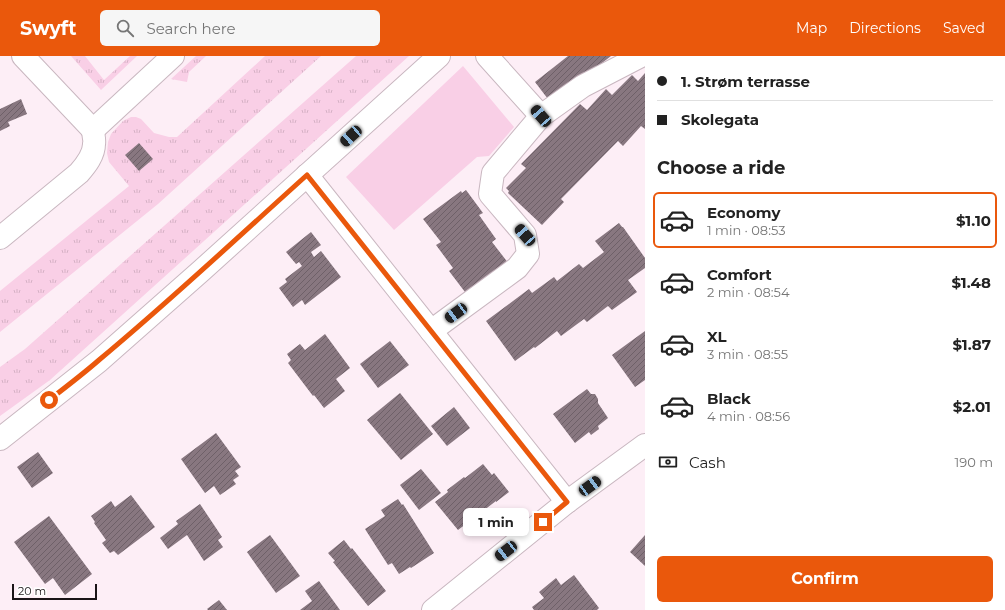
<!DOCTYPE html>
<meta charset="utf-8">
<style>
body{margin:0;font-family:Montserrat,sans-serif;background:#f6f6f6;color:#222;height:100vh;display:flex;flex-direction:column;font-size:15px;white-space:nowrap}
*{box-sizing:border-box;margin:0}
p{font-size:13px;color:#767676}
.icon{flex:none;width:22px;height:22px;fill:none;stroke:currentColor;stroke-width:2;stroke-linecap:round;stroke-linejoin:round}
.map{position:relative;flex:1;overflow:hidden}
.details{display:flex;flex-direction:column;background:#fff;width:360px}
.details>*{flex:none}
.hud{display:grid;align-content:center;height:88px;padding:0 12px;background:#fff}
.scale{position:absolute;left:12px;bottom:10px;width:85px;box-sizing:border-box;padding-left:4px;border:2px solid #1a1417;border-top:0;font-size:11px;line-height:14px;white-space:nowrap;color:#1a1417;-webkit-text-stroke:3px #fff;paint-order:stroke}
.end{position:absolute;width:18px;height:18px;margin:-9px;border:5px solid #ea580c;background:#fff;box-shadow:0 0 0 2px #fff}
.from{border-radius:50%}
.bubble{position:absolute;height:28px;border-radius:6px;background:#fff;box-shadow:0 2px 6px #0003;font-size:13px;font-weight:700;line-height:28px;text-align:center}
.car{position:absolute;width:12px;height:24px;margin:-12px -6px;border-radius:5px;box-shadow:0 0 3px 1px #0007;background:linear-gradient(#222 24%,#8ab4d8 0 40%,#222 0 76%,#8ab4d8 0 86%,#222 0)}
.hud b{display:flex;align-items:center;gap:14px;height:38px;font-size:15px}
.hud b+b{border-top:1px solid #e0e0e0}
.hud i{width:10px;height:10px;background:#222}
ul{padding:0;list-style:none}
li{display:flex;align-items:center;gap:12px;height:56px;margin:0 8px 6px;padding:0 4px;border:2px solid transparent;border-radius:6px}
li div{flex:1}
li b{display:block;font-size:15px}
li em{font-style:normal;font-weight:700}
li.on{border-color:#ea580c}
li>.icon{width:36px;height:36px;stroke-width:1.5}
h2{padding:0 12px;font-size:18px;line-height:48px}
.pay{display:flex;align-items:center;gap:10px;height:44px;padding:0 12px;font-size:15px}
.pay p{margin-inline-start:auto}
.cta{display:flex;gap:8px;margin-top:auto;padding:8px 12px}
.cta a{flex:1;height:46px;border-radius:6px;background:#ea580c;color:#fff;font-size:16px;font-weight:700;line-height:46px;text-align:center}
header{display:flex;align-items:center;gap:24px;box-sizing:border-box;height:56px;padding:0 20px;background:#ea580c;color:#fff}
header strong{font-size:19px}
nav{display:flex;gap:22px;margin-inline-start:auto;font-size:14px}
.search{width:280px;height:36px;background:#f6f6f6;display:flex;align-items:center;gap:10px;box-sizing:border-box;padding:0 14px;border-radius:6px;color:#767676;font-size:15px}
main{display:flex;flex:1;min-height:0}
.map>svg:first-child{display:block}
</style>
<header>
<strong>Swyft</strong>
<div class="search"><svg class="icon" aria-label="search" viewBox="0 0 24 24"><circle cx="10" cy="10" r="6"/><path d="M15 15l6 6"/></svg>Search here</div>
<nav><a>Map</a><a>Directions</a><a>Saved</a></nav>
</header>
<main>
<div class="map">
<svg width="645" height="554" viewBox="0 0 645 554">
<defs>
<pattern id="grass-tufts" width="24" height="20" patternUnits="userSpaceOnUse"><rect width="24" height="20" fill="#f9cfe6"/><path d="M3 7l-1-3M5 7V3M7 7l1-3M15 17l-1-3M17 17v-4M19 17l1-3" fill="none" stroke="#d5b1c5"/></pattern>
<pattern id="building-hatch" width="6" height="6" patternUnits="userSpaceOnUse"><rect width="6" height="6" fill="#887780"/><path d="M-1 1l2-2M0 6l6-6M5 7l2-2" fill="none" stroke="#6e6068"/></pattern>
</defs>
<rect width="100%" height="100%" fill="#fdeef6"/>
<g fill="url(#grass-tufts)">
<polygon points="71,0 85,0 104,24 130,0 137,0 101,34"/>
<polygon points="196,0 206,0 189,16 187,26 171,23"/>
<polygon points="265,0 321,0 158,148 0,276 0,235 129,130 109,106 107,97 108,86 111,78 123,65 131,61 136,61 141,63 154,77 169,81 177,81"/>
<polygon points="356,0 409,0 50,324 0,360 0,311 25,293"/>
</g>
<polygon fill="#f9cfe6" points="463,10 514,71 489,100 477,101 394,174 346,121"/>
<g fill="url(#building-hatch)">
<polygon points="568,0 611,0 551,47 535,26"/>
<polygon points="645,17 645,73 641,70 623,90 618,85 561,143 564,146 542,169 508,137 509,135 506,132 526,112 521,108 580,48 587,54 606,33 612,39 632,19 638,25"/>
<polygon points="21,43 27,58 8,66 10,70 0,75 0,53"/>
<polygon points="139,87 153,103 139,115 125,99"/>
<polygon points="466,134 483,157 479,159 496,183 492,186 509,208 468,240 449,215 453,212 436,189 441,186 423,163 461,135 462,137"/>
<polygon points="619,167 622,171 623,171 645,202 645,212 628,224 637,236 612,254 608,250 587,266 584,263 561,280 557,275 535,292 534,291 515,305 486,265 529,233 532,237 554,221 557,225 579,208 583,212 604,196 595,185"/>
<polygon points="311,176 321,189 311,196 314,201 321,195 341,221 305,249 302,244 293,251 279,232 287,226 285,223 302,210 299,206 296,208 286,196"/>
<polygon points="645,275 645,324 635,331 612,299"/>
<polygon points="325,278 350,312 336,323 345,335 324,352 314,339 313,340 288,307 291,304 287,298 300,288 305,294"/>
<polygon points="390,285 409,309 378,332 360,308"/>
<polygon points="587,333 591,338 595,338 598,343 598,347 608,362 598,370 599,373 591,379 589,376 575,387 553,358"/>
<polygon points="400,337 433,378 401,404 367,364"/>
<polygon points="454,351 470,372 447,390 431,370"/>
<polygon points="216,377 241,411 235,415 239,420 233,424 236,428 220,439 214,430 205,437 181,403"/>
<polygon points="38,396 53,417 32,432 17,411"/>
<polygon points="483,408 492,419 494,417 509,436 496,446 496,445 458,474 435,446 448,436 447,434 464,421 465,422"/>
<polygon points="421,413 441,437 419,454 400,429"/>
<polygon points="131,439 155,471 118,499 114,495 110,497 102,487 106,484 94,467 95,466 91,460 111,445 115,451"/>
<polygon points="398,443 402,449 403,448 434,497 411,512 410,511 399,518 392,507 388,509 365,473 385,460 381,454"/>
<polygon points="200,448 222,481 218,484 223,491 204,505 187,479 168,493 160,482 178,468 176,465"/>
<polygon points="49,460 92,518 65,539 53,522 45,528 14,486"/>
<polygon points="270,479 300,520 276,537 247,496"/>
<polygon points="645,479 645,510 630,496"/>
<polygon points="344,484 351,493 352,492 386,535 368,550 333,506 335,505 328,497"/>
<polygon points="574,519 599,552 597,554 534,554 532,551 544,542 539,536 556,522 561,529"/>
<polygon points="319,525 340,554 300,554 312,545 305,535"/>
<polygon points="219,544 227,554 208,554 207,553"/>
</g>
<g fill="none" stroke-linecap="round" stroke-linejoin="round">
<g stroke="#c9b7c0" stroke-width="24">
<g id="minor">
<polyline points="23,0 93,74"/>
<polyline points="487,0 541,60"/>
<polyline points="93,74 173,0"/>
<polyline points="307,119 567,446"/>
<path d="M0 182 79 117C86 109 94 99 94 88 95 84 93 79 93 74"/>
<polyline points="431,275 517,212 528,198 525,179 490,138 493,117 541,60 583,30 641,0"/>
<polyline points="0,383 99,305 201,215 439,0"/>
<polyline points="433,554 567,446 645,389"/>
</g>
</g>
<use href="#minor" stroke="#fff" stroke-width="22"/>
</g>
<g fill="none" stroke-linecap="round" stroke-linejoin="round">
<path stroke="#ea580c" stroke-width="5" d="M49 344C66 331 83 318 99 304 170 245 238 181 307 119L567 446 543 466"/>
</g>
</svg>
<div class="scale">20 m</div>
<i class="end from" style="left:49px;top:344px"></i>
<i class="end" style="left:543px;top:466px"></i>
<div class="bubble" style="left:463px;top:452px;width:66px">1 min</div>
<i class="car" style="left:541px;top:60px;rotate:319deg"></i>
<i class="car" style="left:351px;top:80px;rotate:228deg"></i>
<i class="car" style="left:525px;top:179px;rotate:319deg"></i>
<i class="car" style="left:456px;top:257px;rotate:234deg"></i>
<i class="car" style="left:590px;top:430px;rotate:54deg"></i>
<i class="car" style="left:506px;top:495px;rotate:232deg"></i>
</div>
<section class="details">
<div class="hud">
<b><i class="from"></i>1. Strøm terrasse</b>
<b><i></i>Skolegata</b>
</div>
<h2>Choose a ride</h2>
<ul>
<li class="on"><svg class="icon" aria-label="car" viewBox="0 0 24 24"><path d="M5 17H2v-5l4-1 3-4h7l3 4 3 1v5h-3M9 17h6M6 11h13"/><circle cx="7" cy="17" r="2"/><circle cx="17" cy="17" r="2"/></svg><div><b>Economy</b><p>1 min · 08:53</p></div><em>$1.10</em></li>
<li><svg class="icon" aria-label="car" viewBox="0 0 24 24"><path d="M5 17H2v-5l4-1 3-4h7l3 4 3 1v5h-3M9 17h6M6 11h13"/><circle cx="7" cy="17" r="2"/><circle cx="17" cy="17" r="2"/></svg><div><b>Comfort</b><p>2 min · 08:54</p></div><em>$1.48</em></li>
<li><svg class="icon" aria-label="car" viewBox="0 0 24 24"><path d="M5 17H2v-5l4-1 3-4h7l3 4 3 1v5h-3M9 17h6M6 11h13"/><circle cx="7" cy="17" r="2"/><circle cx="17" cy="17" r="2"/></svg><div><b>XL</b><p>3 min · 08:55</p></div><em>$1.87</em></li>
<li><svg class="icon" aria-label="car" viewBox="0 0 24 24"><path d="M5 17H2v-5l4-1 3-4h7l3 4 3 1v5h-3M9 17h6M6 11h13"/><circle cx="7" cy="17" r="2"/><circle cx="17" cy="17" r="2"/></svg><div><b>Black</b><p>4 min · 08:56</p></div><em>$2.01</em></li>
</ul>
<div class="pay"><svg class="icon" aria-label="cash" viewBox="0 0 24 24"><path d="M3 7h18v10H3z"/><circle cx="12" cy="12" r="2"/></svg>Cash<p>190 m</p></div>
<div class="cta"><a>Confirm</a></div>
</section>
</main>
